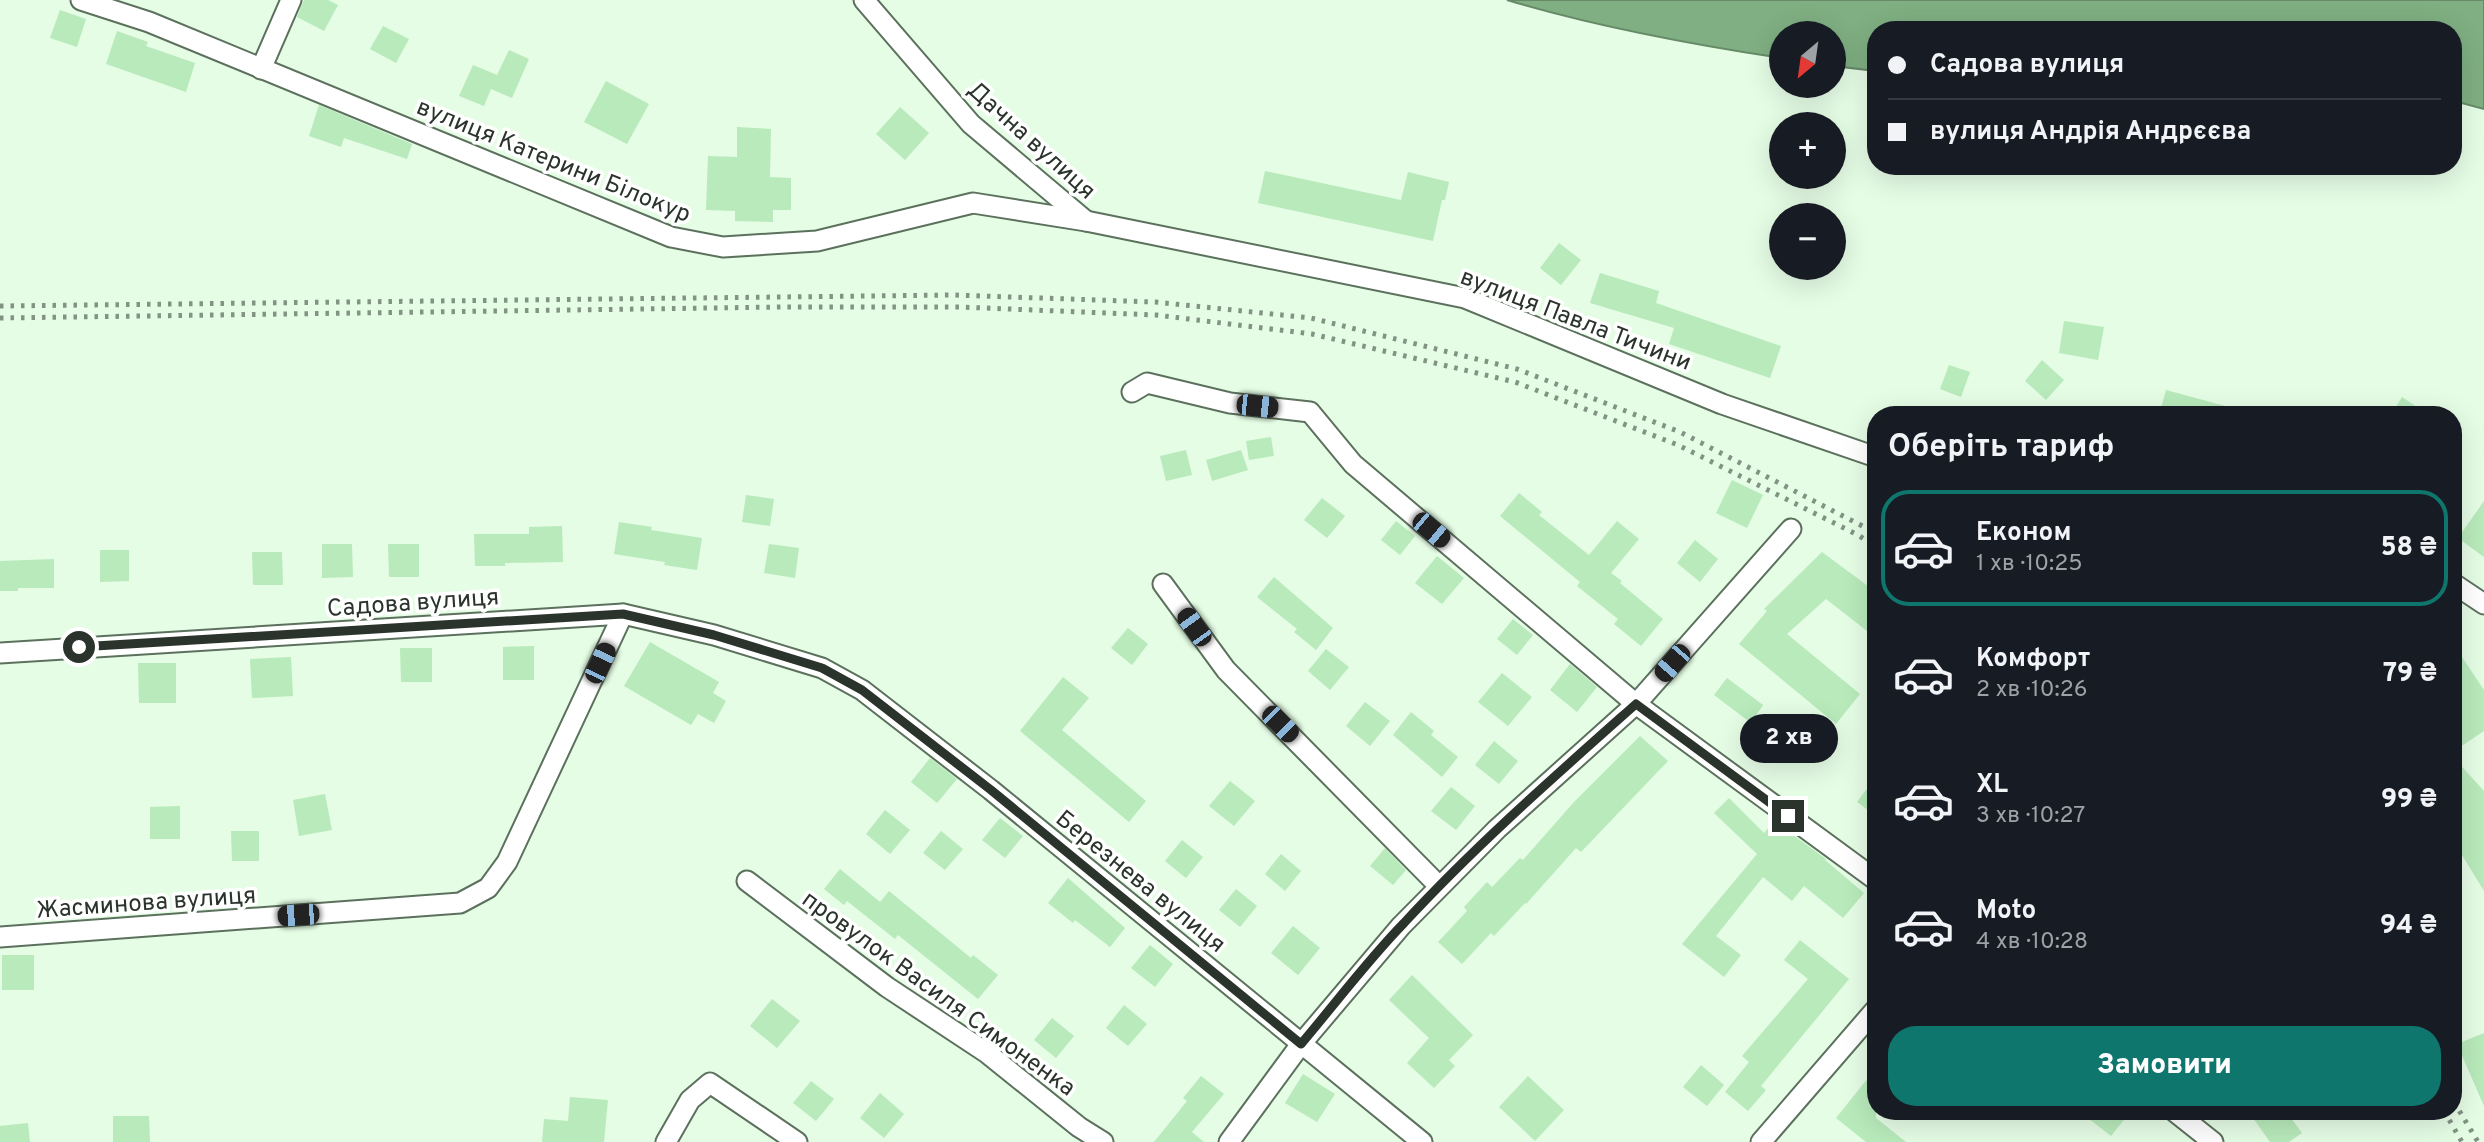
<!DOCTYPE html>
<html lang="uk">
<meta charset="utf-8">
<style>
body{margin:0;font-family:Overpass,sans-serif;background:#20242c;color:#f1f3f6;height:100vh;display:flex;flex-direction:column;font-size:26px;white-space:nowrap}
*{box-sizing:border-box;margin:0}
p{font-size:23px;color:#9ea1a6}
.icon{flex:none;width:38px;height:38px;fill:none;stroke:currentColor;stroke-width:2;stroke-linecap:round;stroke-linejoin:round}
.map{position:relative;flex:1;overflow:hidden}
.sheet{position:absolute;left:1867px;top:406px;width:595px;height:714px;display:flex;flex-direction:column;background:#171b24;border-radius:28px;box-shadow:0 7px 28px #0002}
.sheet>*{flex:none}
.guide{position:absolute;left:1867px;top:21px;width:595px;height:154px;border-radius:28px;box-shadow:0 7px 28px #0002;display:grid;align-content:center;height:154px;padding:0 21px;background:#171b24}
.needle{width:46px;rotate:209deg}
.controls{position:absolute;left:1769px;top:21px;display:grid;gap:14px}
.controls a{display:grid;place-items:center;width:77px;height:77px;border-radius:50%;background:#171b24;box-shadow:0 7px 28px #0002;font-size:35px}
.end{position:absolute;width:32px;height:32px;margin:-16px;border:9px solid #2b342c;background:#fff;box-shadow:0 0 0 4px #fff}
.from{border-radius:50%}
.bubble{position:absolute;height:49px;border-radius:24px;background:#171b24;box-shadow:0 7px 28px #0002;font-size:23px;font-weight:800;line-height:49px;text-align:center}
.car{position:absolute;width:21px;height:42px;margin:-21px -10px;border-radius:9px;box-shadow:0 0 5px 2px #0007;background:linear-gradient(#222 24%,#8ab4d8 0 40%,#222 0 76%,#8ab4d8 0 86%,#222 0)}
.guide b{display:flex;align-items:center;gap:24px;height:66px;font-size:26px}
.guide b+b{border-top:2px solid #363941}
.guide i{width:18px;height:18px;background:#f1f3f6}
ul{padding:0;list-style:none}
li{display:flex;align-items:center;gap:21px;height:116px;margin:0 14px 10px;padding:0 7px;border:4px solid transparent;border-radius:28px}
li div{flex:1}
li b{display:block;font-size:26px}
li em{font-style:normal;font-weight:800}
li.on{border-color:#0f766e}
li>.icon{width:63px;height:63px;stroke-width:1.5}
h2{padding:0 21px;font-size:32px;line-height:84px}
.button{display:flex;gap:14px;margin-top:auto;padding:14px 21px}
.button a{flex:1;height:80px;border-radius:28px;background:#0f766e;color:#fff;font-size:28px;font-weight:800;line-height:80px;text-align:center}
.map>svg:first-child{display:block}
</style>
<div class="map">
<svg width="2484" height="1142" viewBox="0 0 2484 1142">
<rect width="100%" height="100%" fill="#e5fce5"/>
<path fill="#7faf82" stroke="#668a68" stroke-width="2" d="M1507 0H2484V109L2454 101V30H1876V71L1834 66V33H1782L1781 58C1689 44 1597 27 1507 0Z"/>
<g fill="#b8eabb">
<polygon points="304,0 328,0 338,5 324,31 297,17"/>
<polygon points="60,10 86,19 77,47 50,38"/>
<polygon points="383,26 409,39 396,63 370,49"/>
<polygon points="117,31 148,42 146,46 195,63 186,92 106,64"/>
<polygon points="509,50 529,59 512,98 491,89 484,106 459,96 473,65 497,75"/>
<polygon points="606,81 649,104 627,144 584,122"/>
<polygon points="319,105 412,144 407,159 344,138 341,147 309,136"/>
<polygon points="900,107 929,133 905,160 876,134"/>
<polygon points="737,127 771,129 770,177 791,178 791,210 773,210 773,222 735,221 735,211 706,210 708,156 737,157"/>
<polygon points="1265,171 1401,200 1408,172 1449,182 1445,200 1442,200 1433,241 1258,203"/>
<polygon points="1559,243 1581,260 1561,285 1540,268"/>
<polygon points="1600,273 1659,291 1656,303 1781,346 1770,378 1669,344 1674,328 1590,303"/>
<polygon points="2064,321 2104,327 2098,360 2059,353"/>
<polygon points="2042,360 2064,380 2046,400 2025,381"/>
<polygon points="1949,365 1970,372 1961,397 1940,389"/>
<polygon points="2166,390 2240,410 2240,415 2159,415"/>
<polygon points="2402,397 2429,415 2391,415"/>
<polygon points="1271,437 1274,456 1249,460 1246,441"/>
<polygon points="1186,450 1192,475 1166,481 1160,456"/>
<polygon points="1241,450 1248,470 1212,481 1206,460"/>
<polygon points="1732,480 1763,495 1747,528 1716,513"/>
<polygon points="1519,493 1542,512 1539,515 1589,555 1617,521 1639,539 1611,573 1622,581 1620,583 1663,619 1641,646 1614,624 1618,619 1577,586 1580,582 1500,516"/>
<polygon points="746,495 774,499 770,526 742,522"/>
<polygon points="1322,498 1345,516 1327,538 1304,520"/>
<polygon points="2484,501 2484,557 2458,538"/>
<polygon points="1396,521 1415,536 1400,555 1381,540"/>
<polygon points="619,522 652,527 651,530 702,538 697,570 664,565 665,562 614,554"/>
<polygon points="562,526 563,562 505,563 505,566 475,566 474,534 529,534 529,527"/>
<polygon points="1695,540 1718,559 1700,582 1677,563"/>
<polygon points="322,544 352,544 353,577 322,578"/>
<polygon points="388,544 419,544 419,577 389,577"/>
<polygon points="769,544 799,548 795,578 764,573"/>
<polygon points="100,550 129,550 129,581 100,582"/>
<polygon points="252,552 282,552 283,585 253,585"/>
<polygon points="1822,552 1876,592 1876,638 1826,599 1787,634 1860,694 1836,724 1739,644 1767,611 1764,609"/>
<polygon points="1437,556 1464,578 1442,604 1415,583"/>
<polygon points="54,559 54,588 18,588 18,591 0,591 0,561"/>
<polygon points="1274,577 1333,628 1316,650 1294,632 1297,629 1257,597"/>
<polygon points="1513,619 1533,635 1517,655 1497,639"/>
<polygon points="1128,628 1148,644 1132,665 1111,648"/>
<polygon points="650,642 719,682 713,693 726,701 714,723 698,714 691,725 624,686"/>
<polygon points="2454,645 2484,690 2484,731 2454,751"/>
<polygon points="534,646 534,680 503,680 503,647"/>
<polygon points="400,648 432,648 432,682 401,682"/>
<polygon points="1326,649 1349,667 1330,690 1308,671"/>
<polygon points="291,657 293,696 252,698 250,659"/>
<polygon points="138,663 176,663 176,703 139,703"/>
<polygon points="1570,664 1597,687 1577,712 1550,690"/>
<polygon points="1502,673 1532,697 1508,726 1478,702"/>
<polygon points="1063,677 1089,698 1062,730 1146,801 1129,822 1020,731"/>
<polygon points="1727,678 1763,705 1751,723 1714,695"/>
<polygon points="1365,702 1390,721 1370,746 1346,726"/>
<polygon points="1411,712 1434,731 1431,735 1458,757 1442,777 1393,735"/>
<polygon points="1640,736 1668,761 1581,852 1576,848 1526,904 1525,903 1494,936 1491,933 1462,964 1438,942 1467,911 1464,907 1487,882 1492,887 1520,858 1523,860 1574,802"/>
<polygon points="1494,741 1518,761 1499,784 1475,765"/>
<polygon points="930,758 957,779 937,803 911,782"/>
<polygon points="2454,758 2484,791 2484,891 2454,842"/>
<polygon points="1876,777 1876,816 1857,802"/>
<polygon points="1230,781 1255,801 1234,826 1209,806"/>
<polygon points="1451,787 1475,806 1456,830 1431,811"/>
<polygon points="325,794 332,830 299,836 293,800"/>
<polygon points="1729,798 1764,833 1774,821 1826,859 1825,860 1864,893 1843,918 1804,886 1792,901 1763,877 1716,936 1741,955 1724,977 1682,944 1757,854 1714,813"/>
<polygon points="180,806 180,839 150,839 150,807"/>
<polygon points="885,810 910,830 890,854 866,834"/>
<polygon points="1000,818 1023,836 1005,858 982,840"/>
<polygon points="231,831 259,831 259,861 232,861"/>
<polygon points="941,831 963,849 945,870 923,853"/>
<polygon points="1182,840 1203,857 1186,878 1165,861"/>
<polygon points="1385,848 1406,870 1393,885 1370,866"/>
<polygon points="1281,854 1301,871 1285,891 1265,874"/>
<polygon points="840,869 880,902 889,891 971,958 973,955 998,975 978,999 898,935 895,939 847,901 844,905 824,889"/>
<polygon points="1068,878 1125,928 1110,947 1075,920 1073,923 1048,903"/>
<polygon points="1236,889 1257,906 1240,927 1219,910"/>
<polygon points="1293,926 1320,948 1298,975 1271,953"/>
<polygon points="1800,940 1849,979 1761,1086 1766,1090 1748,1111 1725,1092 1749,1062 1742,1056 1808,979 1784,960"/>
<polygon points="1150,945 1173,964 1155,987 1131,968"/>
<rect x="2" y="955" width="32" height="35"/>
<polygon points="1412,975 1473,1035 1449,1060 1455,1066 1434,1088 1407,1063 1429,1038 1389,1000"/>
<polygon points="772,999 800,1021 777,1048 750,1026"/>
<polygon points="1124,1005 1147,1024 1128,1046 1106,1028"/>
<polygon points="1052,1018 1074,1036 1056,1058 1034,1040"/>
<polygon points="2484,1033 2484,1106 2457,1044"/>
<polygon points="1701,1065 1724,1085 1707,1106 1683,1087"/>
<polygon points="1876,1068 1876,1118 1906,1142 1866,1142 1836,1118"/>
<polygon points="1303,1074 1335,1094 1317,1122 1285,1103"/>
<polygon points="1201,1076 1224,1094 1192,1132 1204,1142 1154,1142 1187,1101 1183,1098"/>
<polygon points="1528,1076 1564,1110 1535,1141 1499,1107"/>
<polygon points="811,1081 834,1099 816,1121 793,1103"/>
<polygon points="880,1093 904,1114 884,1138 860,1118"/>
<polygon points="570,1097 608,1100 604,1142 542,1142 544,1119 568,1121"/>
<polygon points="2079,1111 2131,1111 2111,1136"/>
<polygon points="2248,1111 2286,1111 2302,1133 2289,1142 2270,1142"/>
<polygon points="113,1116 149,1116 150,1142 113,1142"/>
<polygon points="28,1123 30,1142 0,1142 0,1126"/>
</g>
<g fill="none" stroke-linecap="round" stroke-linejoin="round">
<g stroke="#5c715d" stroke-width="23">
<g id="street">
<polyline points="81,0 149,22 671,237 723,247 817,241 973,203 1086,221 1465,298 1722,404 1876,457"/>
<polyline points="864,0 971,124 1086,221"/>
<polyline points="261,69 291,0"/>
<polyline points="1132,392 1147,383 1230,403 1310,412 1353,464 1636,704 1876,880"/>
<polyline points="1163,584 1226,670 1439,886"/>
<polyline points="2454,584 2484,604"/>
<polyline points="0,653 623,614 714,635 822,668 862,690 991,790 1422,1142"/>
<polyline points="747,881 887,987 987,1053 1079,1127 1103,1142"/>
<polyline points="0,937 460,903 488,888 507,862 623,614"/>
<polyline points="2174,1111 2213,1142"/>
<polyline points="666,1142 690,1100 710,1083 797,1142"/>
<polyline points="1229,1142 1301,1044 1401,926 1497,829 1636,704 1791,529"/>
<polyline points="1761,1142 1876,1009"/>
</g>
</g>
<use href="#street" stroke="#fff" stroke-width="19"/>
<g stroke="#829283" stroke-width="5" stroke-dasharray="3.5 7" stroke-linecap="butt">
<polyline points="0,306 953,295 1155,302 1311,318 1517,369 1680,432 1876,533"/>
<polyline points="0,318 782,307 960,307 1156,315 1312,334 1515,382 1678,445 1858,535 1876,547"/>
<polyline points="2454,1102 2478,1142"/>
<polyline points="2444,1111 2462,1142"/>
</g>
</g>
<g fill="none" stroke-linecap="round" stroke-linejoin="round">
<path stroke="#2b342c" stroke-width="9" d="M79 647 623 614 714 635 822 668 862 690 991 790 1301 1044C1335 1004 1367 961 1404 923 1476 845 1556 775 1636 704L1788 816"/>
</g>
<g text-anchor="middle" stroke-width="7" stroke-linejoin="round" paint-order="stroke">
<g font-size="24" fill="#2b342c" stroke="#fff">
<text transform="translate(1032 140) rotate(42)" y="8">Дачна вулиця</text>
<text transform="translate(554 160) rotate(22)" y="8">вулиця Катерини Білокур</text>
<text transform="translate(1576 319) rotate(21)" y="8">вулиця Павла Тичини</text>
<text transform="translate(413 602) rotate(-4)" y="8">Садова вулиця</text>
<text transform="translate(1141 881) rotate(39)" y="8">Березнева вулиця</text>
<text transform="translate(146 902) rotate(-4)" y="8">Жасминова вулиця</text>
<text transform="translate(939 993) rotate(36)" y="8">провулок Василя Симоненка</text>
</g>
</g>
</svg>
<div class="controls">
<a><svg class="needle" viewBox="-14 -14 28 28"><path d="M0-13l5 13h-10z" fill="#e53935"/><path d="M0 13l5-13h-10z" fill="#9ea1a6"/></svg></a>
<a>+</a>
<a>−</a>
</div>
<i class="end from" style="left:79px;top:647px"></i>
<i class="end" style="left:1788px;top:816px"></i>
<div class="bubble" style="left:1740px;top:714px;width:98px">2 хв</div>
<i class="car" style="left:1257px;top:406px;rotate:96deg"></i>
<i class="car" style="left:1431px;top:530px;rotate:130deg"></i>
<i class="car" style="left:1194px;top:627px;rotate:324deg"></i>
<i class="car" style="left:600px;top:663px;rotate:25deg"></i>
<i class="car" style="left:1672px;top:663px;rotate:221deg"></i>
<i class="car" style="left:1280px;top:724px;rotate:135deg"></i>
<i class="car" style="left:298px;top:915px;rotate:266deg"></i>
<div class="guide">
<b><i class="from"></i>Садова вулиця</b>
<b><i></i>вулиця Андрія Андрєєва</b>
</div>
<section class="sheet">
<h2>Оберіть тариф</h2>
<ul>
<li class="on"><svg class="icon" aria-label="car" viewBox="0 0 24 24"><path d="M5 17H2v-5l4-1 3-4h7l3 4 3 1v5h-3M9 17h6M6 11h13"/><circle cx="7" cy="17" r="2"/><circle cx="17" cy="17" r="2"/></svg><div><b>Економ</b><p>1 хв · 10:25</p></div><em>58 ₴</em></li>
<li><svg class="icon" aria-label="car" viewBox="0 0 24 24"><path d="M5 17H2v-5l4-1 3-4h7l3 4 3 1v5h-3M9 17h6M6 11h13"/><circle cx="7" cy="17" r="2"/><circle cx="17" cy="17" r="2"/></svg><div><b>Комфорт</b><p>2 хв · 10:26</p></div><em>79 ₴</em></li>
<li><svg class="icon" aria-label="car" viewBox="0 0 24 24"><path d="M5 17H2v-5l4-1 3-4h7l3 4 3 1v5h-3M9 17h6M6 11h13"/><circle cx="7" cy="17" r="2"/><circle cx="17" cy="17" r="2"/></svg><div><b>XL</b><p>3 хв · 10:27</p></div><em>99 ₴</em></li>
<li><svg class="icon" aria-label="car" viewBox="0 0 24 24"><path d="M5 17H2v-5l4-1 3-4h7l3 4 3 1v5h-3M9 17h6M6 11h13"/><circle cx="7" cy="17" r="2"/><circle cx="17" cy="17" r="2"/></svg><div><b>Moto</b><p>4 хв · 10:28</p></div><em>94 ₴</em></li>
</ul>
<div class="button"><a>Замовити</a></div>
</section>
</div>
